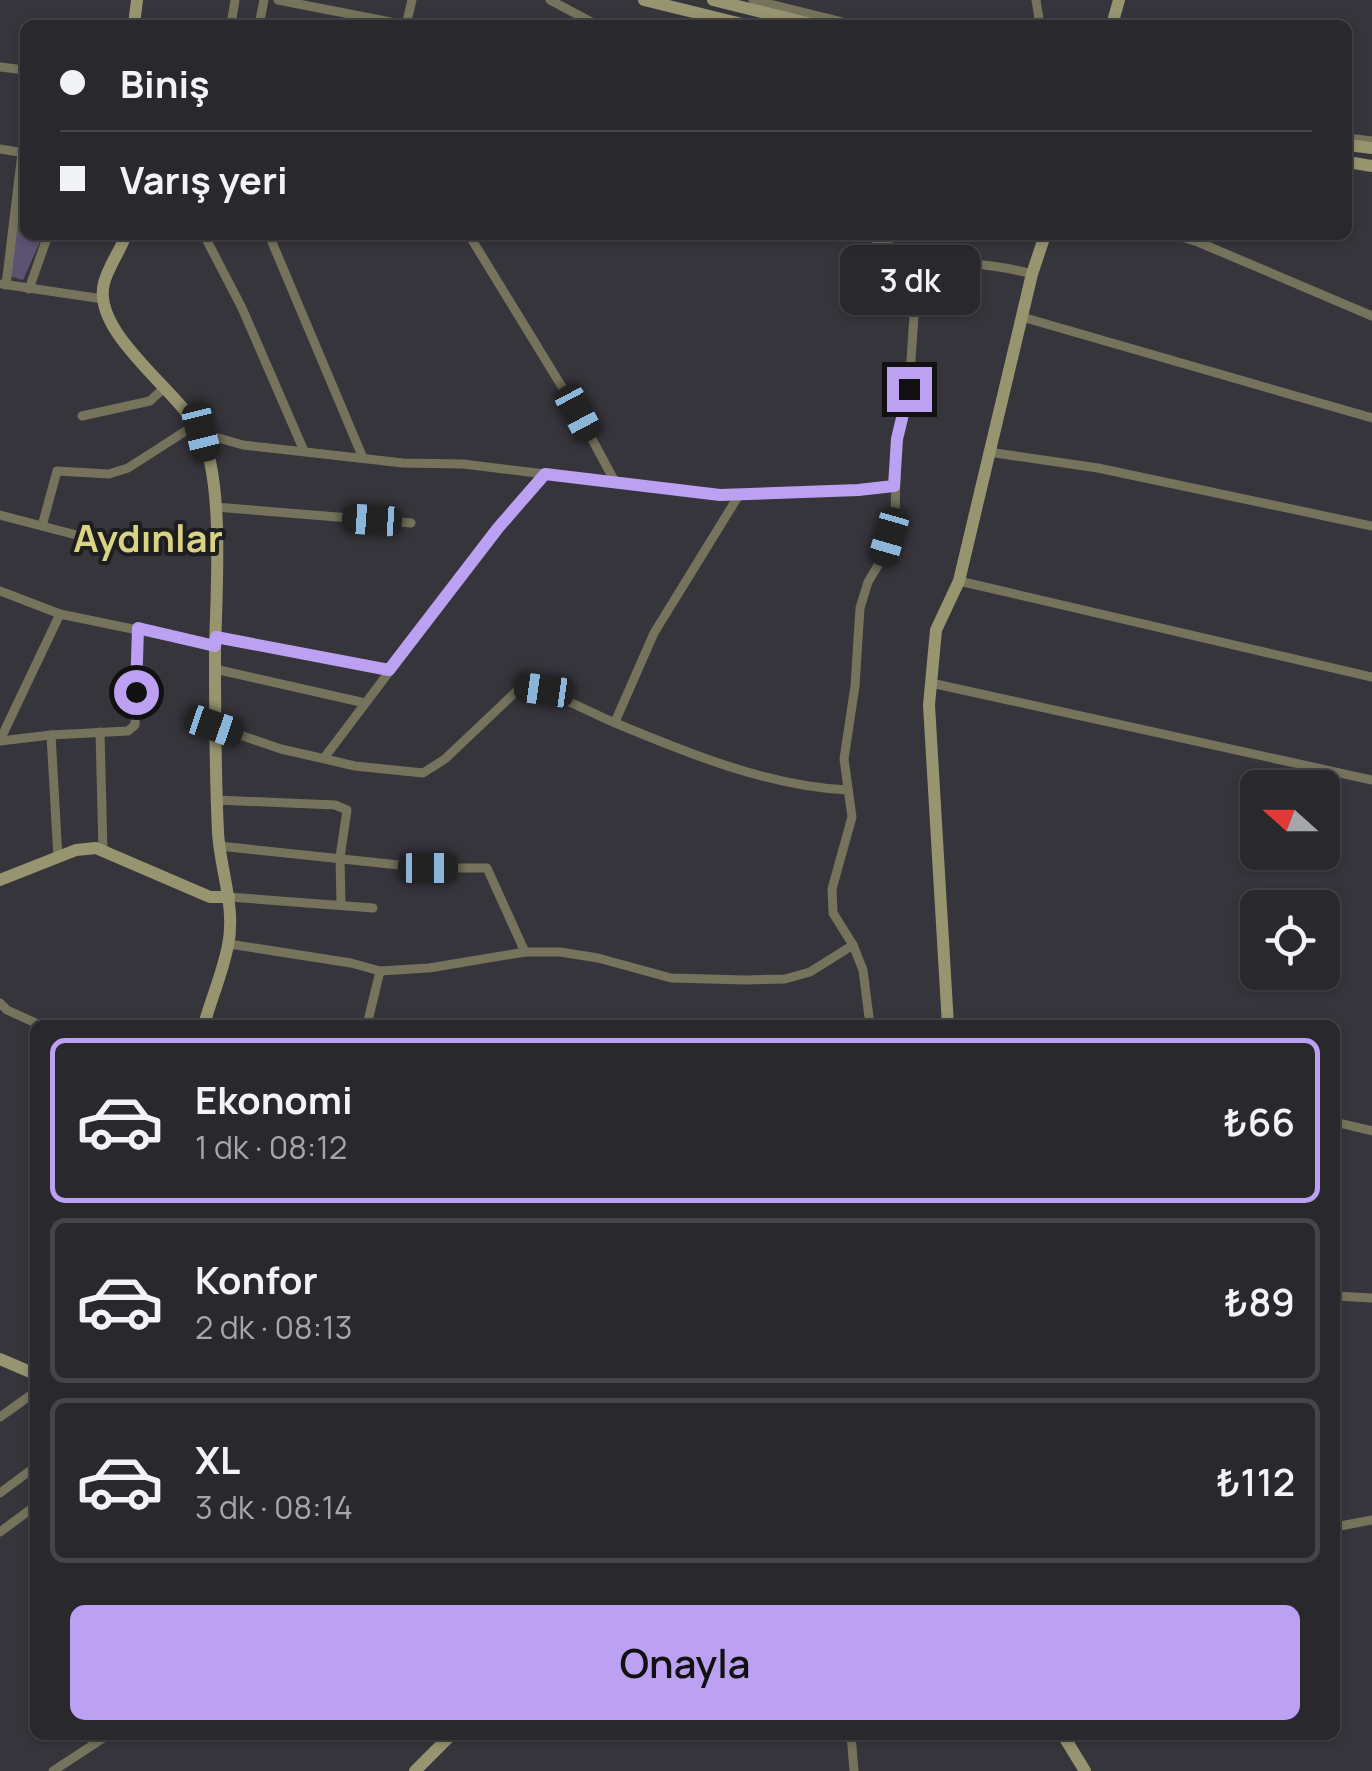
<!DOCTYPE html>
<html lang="tr">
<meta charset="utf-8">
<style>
body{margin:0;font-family:Manrope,sans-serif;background:#353439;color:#f1f3f6;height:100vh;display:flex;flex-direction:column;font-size:38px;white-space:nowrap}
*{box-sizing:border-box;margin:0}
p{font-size:32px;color:#a5a6aa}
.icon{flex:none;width:55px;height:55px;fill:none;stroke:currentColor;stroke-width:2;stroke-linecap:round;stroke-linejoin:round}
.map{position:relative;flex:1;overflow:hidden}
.panel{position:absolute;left:30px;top:1020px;width:1310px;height:720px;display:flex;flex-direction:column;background:#29282d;border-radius:15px;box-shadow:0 2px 8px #0004,0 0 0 2px #454449}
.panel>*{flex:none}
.hud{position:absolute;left:20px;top:20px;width:1332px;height:220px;border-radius:15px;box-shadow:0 2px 8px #0004,0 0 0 2px #454449;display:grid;align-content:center;height:220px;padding:0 40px;background:#29282d}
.needle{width:65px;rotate:291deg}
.controls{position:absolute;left:1240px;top:770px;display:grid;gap:20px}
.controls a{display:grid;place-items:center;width:100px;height:100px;border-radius:15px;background:#29282d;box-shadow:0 2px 8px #0004,0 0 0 2px #454449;font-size:50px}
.end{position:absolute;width:45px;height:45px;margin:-22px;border:12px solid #bca0f2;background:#111;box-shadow:0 0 0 5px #111}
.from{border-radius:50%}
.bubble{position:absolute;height:70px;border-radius:15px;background:#29282d;box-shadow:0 2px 8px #0004,0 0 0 2px #454449;font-size:32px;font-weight:600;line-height:70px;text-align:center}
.car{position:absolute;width:30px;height:60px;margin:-30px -15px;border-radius:12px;box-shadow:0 0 8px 2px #0007;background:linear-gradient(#222 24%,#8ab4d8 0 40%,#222 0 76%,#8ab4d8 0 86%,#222 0)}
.hud b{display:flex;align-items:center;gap:35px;height:95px;font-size:38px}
.hud b+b{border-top:2px solid #454449}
.hud i{width:25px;height:25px;background:#f1f3f6}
ul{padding:18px 0 0;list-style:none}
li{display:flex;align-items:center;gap:30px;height:165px;margin:0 20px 15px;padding:0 20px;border:5px solid #454449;border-radius:15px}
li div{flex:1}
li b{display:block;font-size:38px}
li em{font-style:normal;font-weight:600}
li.on{border-color:#bca0f2}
li>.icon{width:90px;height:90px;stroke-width:1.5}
.action{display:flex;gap:20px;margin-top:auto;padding:20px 40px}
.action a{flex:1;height:115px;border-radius:15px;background:#bca0f2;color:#111;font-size:40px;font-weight:600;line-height:115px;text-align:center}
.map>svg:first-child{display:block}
</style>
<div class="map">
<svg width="1372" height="1771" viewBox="0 0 1372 1771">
<rect width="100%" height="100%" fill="#37353c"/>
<polygon fill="#5c5271" points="25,169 25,235 43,235 23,280 9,276"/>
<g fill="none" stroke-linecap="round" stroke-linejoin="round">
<g stroke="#75735b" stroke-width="9">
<polyline points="278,0 406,25"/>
<polyline points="550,0 597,25"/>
<polyline points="753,0 855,25"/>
<polyline points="1036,0 1040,25"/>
<polyline points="231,25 235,0"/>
<polyline points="259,25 264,0"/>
<polyline points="406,25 412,0"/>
<polyline points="0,67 25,70"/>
<polyline points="1348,138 1372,141"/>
<polyline points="0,149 25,153"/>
<polyline points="204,235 242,308 304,451"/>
<polyline points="269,235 363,458"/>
<polyline points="469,235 578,413 614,480"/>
<path d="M868 235C925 269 972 257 1032 274"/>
<polyline points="1174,235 1198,242 1372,316"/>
<polyline points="2,284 103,299"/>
<polyline points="6,285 22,153"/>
<polyline points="29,289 48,235"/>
<polyline points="1022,317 1372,418"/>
<polyline points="82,416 150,401 165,387"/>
<polyline points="201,433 243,445 403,463 463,464 720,495 857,491 894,486"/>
<polyline points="988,452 1098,468 1372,526"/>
<polyline points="215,507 411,523"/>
<polyline points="0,515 84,537"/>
<polyline points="42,526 57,471 109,474 128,468 195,425"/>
<polyline points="959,581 1372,677"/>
<polyline points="0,591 60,614 215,646"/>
<polyline points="216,637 389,669"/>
<polyline points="215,669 365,703"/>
<polyline points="931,683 1372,780"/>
<polyline points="615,722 654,633 739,495"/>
<path d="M214 726 281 749 355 766 423 773 445 759 521 687C554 691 582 709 613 722 687 753 767 786 848 790"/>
<polyline points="100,732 103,851"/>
<polyline points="51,735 58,858"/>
<polyline points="0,740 60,614"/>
<polyline points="0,741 51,735 128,731 135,725 138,628"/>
<polyline points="324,758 498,528 545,474"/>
<polyline points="216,800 335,805 347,810 340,857 341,905"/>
<polyline points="219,846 428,868 487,868 525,952"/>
<polyline points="229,897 373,908"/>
<polyline points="229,944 351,963 380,971 429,968 525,952 560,952 598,958 671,978 746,980 785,979 810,972 853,945"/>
<polyline points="0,1003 7,1010 40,1025"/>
<polyline points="367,1025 380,971"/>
<polyline points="870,1025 863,970 853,945 833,913 832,889 852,817 844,759 855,686 860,608 868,582 883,557 895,516 897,439 909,389 914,316 929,260"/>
<polyline points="1335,1122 1372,1131"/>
<polyline points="1335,1296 1372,1298"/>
<polyline points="0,1417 35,1392"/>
<polyline points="0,1493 35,1467"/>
<polyline points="1335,1527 1372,1520"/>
<polyline points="0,1532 35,1506"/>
<polyline points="851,1735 854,1771"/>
<polyline points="53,1771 108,1735"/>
</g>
<g stroke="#97956f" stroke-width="12">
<polyline points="644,0 746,25"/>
<polyline points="713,0 815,25"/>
<polyline points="134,25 137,0"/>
<polyline points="1112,25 1119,0"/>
<polyline points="1348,145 1372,148"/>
<polyline points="1348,162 1372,166"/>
<path d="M126 235C120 251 108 267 104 283 91 333 179 391 200 432 225 479 216 596 215 650 215 711 215 771 218 832 220 869 236 908 228 945 223 972 211 999 204 1025"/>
<polyline points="0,880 76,850 96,848 210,897 229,897"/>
<polyline points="948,1025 929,705 936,630 959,581 1032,274 1045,235"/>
<polyline points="0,1359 35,1374"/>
<polyline points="1063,1735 1085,1771"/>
<polyline points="415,1771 451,1735"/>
</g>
</g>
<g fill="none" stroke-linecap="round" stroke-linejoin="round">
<polyline stroke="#bca0f2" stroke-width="12" points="136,692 138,628 215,646 216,637 389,670 498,528 545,474 720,495 858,490 894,486 897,439 909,389"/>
</g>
<g text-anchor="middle" stroke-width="8" stroke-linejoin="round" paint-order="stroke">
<g font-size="38" font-weight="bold" fill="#d9d384" stroke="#1e1d20">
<text x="148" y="552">Aydınlar</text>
</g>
</g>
</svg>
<div class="controls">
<a><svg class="needle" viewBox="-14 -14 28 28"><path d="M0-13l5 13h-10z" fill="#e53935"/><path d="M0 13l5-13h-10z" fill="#a5a6aa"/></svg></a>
<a><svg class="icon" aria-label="locate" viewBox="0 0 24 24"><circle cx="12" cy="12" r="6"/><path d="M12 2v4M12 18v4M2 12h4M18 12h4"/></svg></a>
</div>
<i class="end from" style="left:136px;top:692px"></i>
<i class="end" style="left:909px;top:389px"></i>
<div class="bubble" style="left:840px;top:245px;width:140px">3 dk</div>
<i class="car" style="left:578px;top:413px;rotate:152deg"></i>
<i class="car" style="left:201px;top:432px;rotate:166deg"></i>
<i class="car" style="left:372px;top:520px;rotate:274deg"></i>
<i class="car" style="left:889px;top:537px;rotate:196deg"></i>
<i class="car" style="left:544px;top:690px;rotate:278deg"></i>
<i class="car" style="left:214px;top:726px;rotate:109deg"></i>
<i class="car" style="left:428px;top:868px;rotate:90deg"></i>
<div class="hud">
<b><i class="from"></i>Biniş</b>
<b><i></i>Varış yeri</b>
</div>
<section class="panel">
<ul>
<li class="on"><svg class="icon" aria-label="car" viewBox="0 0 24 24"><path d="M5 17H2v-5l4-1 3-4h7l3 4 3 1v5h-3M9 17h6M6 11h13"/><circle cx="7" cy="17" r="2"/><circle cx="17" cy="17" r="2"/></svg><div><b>Ekonomi</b><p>1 dk · 08:12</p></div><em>₺66</em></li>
<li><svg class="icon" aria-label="car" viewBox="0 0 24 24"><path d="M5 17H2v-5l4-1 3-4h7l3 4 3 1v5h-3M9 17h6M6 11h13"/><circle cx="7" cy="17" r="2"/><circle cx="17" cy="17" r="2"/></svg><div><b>Konfor</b><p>2 dk · 08:13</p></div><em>₺89</em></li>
<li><svg class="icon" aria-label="car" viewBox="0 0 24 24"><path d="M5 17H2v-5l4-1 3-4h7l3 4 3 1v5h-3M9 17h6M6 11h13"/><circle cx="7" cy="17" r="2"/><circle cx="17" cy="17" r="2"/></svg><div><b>XL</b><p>3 dk · 08:14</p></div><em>₺112</em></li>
</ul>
<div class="action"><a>Onayla</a></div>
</section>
</div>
